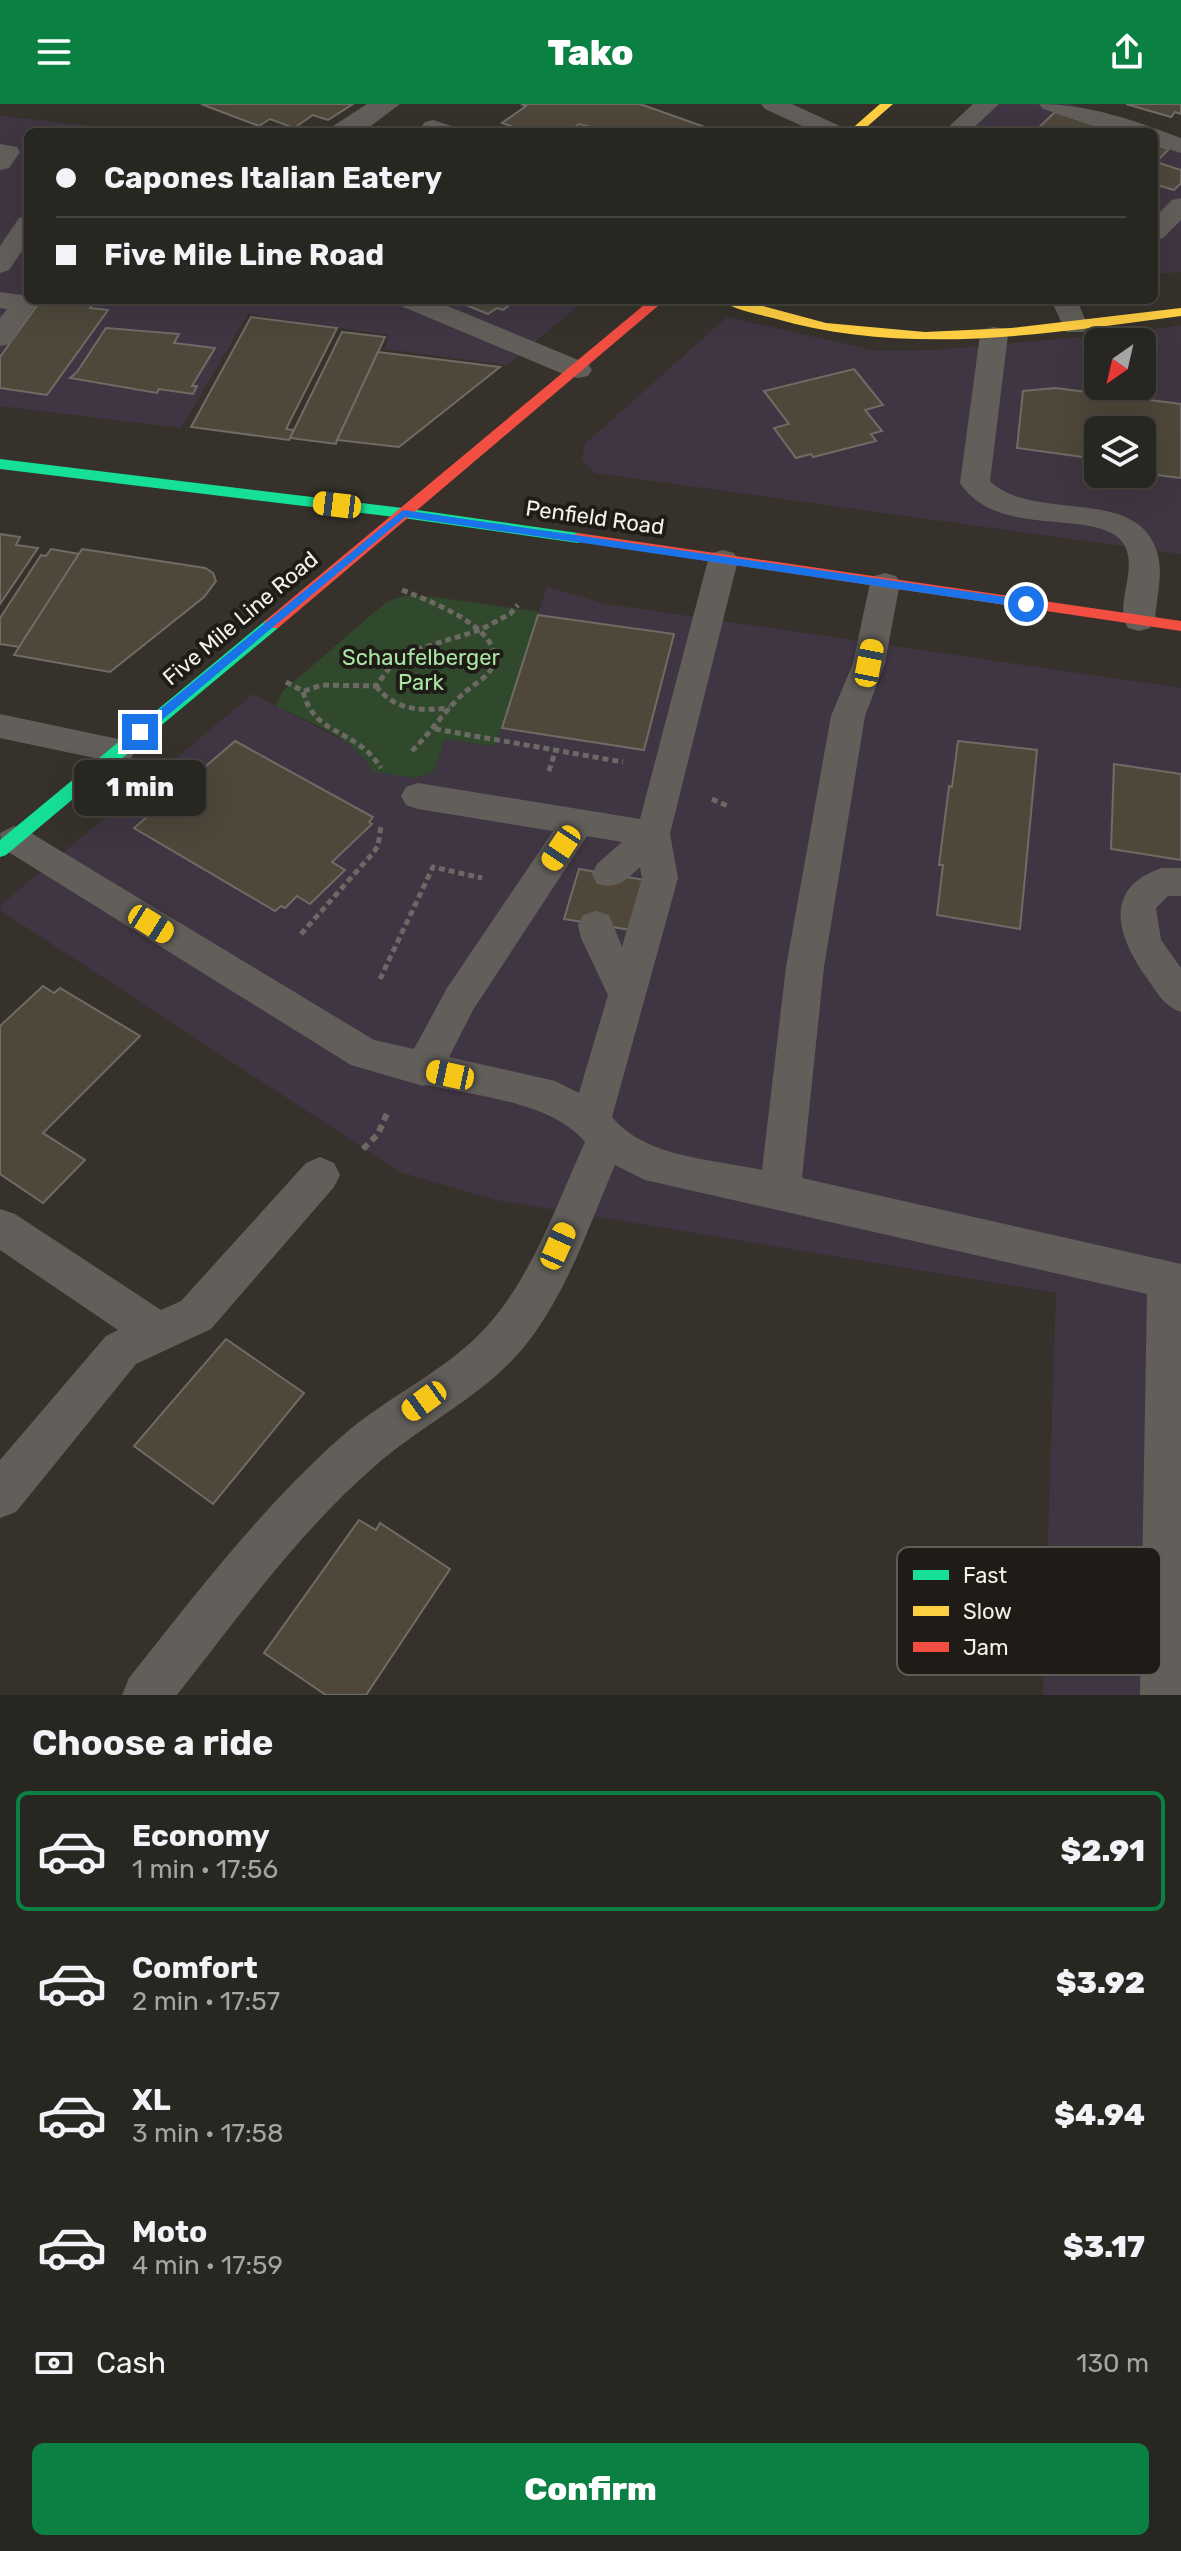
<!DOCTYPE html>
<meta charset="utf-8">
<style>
body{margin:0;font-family:Rubik,sans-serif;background:#302e29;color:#f1f3f6;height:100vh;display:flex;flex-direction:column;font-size:30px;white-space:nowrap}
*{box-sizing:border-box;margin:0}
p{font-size:26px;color:#a5a5a5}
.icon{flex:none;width:44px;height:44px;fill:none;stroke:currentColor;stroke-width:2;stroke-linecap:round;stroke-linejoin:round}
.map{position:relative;height:1591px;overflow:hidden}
.panel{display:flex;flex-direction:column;background:#282620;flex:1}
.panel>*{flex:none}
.banner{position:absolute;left:24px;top:24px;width:1134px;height:176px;border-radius:12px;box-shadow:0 8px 32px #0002,0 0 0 2px #44433e;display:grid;align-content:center;height:176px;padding:0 32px;background:#282620}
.needle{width:52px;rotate:214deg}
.buttons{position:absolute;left:1084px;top:224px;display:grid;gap:16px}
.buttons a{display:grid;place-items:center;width:72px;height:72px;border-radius:12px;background:#282620;box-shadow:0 8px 32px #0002,0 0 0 2px #44433e;font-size:40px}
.end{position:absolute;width:36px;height:36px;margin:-18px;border:10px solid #1a73e8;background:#fff;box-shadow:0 0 0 4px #fff}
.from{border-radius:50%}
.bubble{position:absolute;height:56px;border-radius:12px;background:#282620;box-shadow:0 8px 32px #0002,0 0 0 2px #44433e;font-size:26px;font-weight:800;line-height:56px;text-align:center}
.car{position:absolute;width:24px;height:48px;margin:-24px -12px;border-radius:10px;box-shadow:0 0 6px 2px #0007;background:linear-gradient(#f5c518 24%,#345 0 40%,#f5c518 0 76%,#345 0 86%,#f5c518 0)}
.banner b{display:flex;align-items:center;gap:28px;height:76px;font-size:30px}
.banner b+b{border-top:2px solid #44433e}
.banner i{width:20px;height:20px;background:#f1f3f6}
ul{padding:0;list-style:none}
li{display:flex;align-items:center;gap:24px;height:120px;margin:0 16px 12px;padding:0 16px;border:4px solid transparent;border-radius:12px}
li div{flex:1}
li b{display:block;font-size:30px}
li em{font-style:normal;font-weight:800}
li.current{border-color:#0b8043}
li>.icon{width:72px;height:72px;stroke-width:1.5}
h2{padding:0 32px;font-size:36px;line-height:96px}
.pay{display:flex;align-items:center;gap:20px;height:88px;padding:0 32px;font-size:30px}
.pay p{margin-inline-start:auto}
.action{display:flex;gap:16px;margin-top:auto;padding:16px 32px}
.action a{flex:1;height:92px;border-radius:12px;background:#0b8043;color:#fff;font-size:32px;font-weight:800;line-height:92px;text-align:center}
header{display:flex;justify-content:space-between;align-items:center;height:104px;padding:0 32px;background:#0b8043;color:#fff;font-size:36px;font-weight:800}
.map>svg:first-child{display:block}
</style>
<header><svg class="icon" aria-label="menu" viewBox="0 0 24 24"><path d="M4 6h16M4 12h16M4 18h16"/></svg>Tako<svg class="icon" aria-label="share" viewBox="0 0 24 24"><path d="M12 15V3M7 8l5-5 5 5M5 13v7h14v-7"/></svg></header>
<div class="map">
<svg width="1181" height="1591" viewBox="0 0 1181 1591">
<rect width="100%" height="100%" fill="#36322b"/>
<g fill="#403643" fill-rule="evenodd">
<polygon points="975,0 1071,0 1181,34 1181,168 1154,170 1154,28 945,28"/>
<polygon points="0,12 147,28 28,28 28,196 585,196 507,261 385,245 388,231 248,210 181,324 0,302"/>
<path d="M727 213 877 247 935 246 1128 229 1181 221V450L595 369 582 356 585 340ZM1098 238H1142V282H1098ZM1098 326H1142V370H1098Z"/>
<polygon points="547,483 606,500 1181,584 1181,1591 1043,1591 1056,1189 496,1096 400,1068 0,806 3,799 253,590 348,639 365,651 434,667 445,635 495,642"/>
</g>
<path fill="#30492d" d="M404 492H427L539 508 495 642 445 635 434 667 417 674 373 668C355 633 310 619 276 602L282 588 376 507 388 497Z"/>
<g fill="#4e473a" stroke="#6f6b65" stroke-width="2">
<polygon points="201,0 353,0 328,16 313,11 294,24 270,15 259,22"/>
<polygon points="521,0 640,0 719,28 610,28 579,20 568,28 527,28 502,19 526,2"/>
<polygon points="1126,0 1181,0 1181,10 1175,8 1171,13"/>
<polygon points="1055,8 1116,28 1034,28"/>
<polygon points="1154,40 1169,45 1156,58 1181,66 1181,79 1174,86 1154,80"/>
<polygon points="41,196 93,198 90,204 108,206 47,291 0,284 0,253"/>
<polygon points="454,196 516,196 503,206 497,204 488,210"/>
<polygon points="251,213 337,224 286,325 294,326 289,336 191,323"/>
<polygon points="106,224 179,230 174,239 215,244 192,282 197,282 193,290 159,285 157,289 70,274 77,268"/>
<polygon points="342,228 385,233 337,336 336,340 290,334"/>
<polygon points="378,248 500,263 399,343 337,336"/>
<polygon points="854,265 883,301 865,306 882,327 871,330 876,337 813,353 811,350 796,354 774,324 789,320 764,287"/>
<polygon points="1055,284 1181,300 1181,374 1142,369 1142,326 1098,326 1098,355 1017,344 1023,287"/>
<polygon points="0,430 20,433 16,441 38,444 0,500"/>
<polygon points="51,445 79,450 19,543 0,540 0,514 41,451 46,452"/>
<polygon points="82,445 205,464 213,469 216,477 204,493 110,568 14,551"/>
<polygon points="538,511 674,530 644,646 502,624"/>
<polygon points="235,637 373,713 369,718 372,720 332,758 345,766 310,800 297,792 285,804 281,802 275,807 134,724"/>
<polygon points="958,637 1037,646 1020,825 937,811 943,761 939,761 949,682 952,683"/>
<polygon points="1114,660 1181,670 1181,756 1111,745"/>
<polygon points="579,765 645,776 631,826 564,815"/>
<polygon points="43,882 54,889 60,884 140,932 43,1029 85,1056 43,1099 0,1070 0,922"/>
<polygon points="226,1235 304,1289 213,1400 134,1342"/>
<polygon points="359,1416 376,1426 380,1419 450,1465 366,1591 326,1591 264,1549"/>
</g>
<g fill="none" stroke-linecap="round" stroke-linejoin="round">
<g stroke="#6c6965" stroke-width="5" stroke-dasharray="6 4" stroke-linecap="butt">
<path d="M402 486C427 496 499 522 494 557 491 573 476 578 465 588 446 605 431 628 412 647"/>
<path d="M286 578 303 587C314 633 355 623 381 664"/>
<path d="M376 582C395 607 421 607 450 604"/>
<polyline points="304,587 322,581 376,582 399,551 480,526 510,510 518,501"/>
<polyline points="435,625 623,658"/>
<polyline points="549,667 556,645"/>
<polyline points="712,695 730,703"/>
<polyline points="301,830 373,749 378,742 381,722"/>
<polyline points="380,875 433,763 482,774"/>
</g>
<polyline stroke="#6c6965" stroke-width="6" stroke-dasharray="7 5" stroke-linecap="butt" points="363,1045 378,1030 388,1007"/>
<g fill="#625f5b" fill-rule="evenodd">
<polygon points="761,0 792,0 842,23 846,28 815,28 765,5"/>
<polygon points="973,0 999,0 969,28 943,28"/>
<path d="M1039 0C1089 0 1136 17 1181 34V49L1154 40V28H1116L1043 5Z"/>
<polygon points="433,16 455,23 459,28 425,28 421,23 425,18"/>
<polygon points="0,40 17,43 20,48 9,64 0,66"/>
<polygon points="1181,94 1181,116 1163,134 1154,137 1154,114 1172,96"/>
<polygon points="28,111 28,138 9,166 0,169 0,142 19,114"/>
<polygon points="0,188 28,192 28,196 37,199 10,240 0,242 0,214 7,205 0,204"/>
<polygon points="397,196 433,196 588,260 592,266 588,272 578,274 568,272 401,202"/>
<polygon points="1051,196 1077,196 1088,222 1084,228 1066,228"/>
<path d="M994 223 1004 225 1008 231 990 377C1033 419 1137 381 1157 448 1164 469 1156 495 1155 516L1150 524 1139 527 1128 524C1113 500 1140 465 1123 439 1098 403 998 437 960 379L980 231 984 225Z"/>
<path d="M723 446 734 449 738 456 670 730 678 774 612 1013C646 1054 713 1055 762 1066L786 863 831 612 853 559 870 479 874 472 885 469 896 472 900 479 885 559 865 612 824 863 802 1074 1181 1160V1591H1140L1147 1190 645 1076 615 1061C588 1124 564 1198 518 1250 478 1295 420 1322 375 1362 299 1428 239 1512 177 1591H122L129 1574C195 1491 261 1404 341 1333 387 1292 448 1267 489 1220 534 1168 557 1099 585 1038 552 998 476 992 427 981L423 982 351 961 2 744 0 729 14 722 26 726 374 936 414 945 447 884 553 727 418 705 406 701 401 692 406 683 418 679 640 715 708 456 712 449ZM587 732 622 738 597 760 592 770 597 780C618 786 626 776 640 763L642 774 622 843 609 811 596 807 583 811 578 821 581 834 608 891 579 989 555 977 449 953 473 906Z"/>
<polygon points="0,610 118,635 130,638 135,647 130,656 118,659 0,634"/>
<path d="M1162 764H1181V792H1168L1156 804 1161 836 1181 864V908C1164 902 1157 889 1147 874 1118 834 1101 784 1162 764Z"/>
<polygon points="320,1053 334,1059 340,1071 334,1083 211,1225 136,1260 16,1408 0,1414 0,1356 106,1232 118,1226 0,1146 0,1105 15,1110 161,1206 181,1197 306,1059"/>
</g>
<polygon fill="#625f5b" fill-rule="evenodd" points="367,0 400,0 363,28 328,28 333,22"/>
<g fill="#16e098" fill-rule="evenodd">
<polygon points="0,355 403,404 578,429 586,434 578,439 403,414 0,365"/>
<polygon points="272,515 278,516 280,520 278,524 6,751 0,753 0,736 266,516"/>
</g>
<g fill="#ffcf43" fill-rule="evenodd">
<polygon points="880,0 893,0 861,28 848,28"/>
<path d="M721 196H741L826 219 925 228 1011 224 1181 204V212C1046 230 907 253 773 214 757 210 734 206 721 196Z"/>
</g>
<g fill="#f24e42" fill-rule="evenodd">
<polygon points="650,196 665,196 278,524 266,524 264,520 266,516"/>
<polygon points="578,429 1181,517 1181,527 573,437 573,431"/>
</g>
</g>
<polygon fill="#1a73e8" points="403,406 1026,496 1032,500 1026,504 405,413 144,631 136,631 136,625"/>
<g text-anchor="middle" stroke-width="8" stroke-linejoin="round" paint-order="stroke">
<g font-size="22" fill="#f5f0e8" stroke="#1f1b16">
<text transform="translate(595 413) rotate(8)" y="8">Penfield Road</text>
<text transform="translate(240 514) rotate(-40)" y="8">Five Mile Line Road</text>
</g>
<g font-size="22" fill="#a9e6a3" stroke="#1f1b16">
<text x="421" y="561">Schaufelberger<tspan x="421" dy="25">Park</tspan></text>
</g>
</g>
<rect x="897" y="1443" width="264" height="128" rx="12" fill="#1f1b16" stroke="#5f5b55" stroke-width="2"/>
<rect x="913" y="1466" width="36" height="10" fill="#16e098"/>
<rect x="913" y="1502" width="36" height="10" fill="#ffcf43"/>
<rect x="913" y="1538" width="36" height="10" fill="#f24e42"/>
<g font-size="22" fill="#f5f0e8">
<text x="963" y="1479">Fast</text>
<text x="963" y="1515">Slow</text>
<text x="963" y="1551">Jam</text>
</g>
</svg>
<div class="buttons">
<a><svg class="needle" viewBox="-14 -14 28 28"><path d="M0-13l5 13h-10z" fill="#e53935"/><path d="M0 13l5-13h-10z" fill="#a5a5a5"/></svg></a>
<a><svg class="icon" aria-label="layers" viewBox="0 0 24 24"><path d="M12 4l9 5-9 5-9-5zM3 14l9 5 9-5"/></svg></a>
</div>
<i class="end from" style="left:1026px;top:500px"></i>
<i class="end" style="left:140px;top:628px"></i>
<div class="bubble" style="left:74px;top:656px;width:132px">1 min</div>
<i class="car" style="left:337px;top:401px;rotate:277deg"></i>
<i class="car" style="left:869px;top:559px;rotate:11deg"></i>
<i class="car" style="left:561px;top:744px;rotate:214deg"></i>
<i class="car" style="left:151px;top:820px;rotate:122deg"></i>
<i class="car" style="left:450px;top:971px;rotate:282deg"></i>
<i class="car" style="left:558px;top:1142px;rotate:24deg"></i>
<i class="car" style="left:424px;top:1297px;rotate:234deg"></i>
<div class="banner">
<b><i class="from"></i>Capones Italian Eatery</b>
<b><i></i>Five Mile Line Road</b>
</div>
</div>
<section class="panel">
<h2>Choose a ride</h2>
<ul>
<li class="current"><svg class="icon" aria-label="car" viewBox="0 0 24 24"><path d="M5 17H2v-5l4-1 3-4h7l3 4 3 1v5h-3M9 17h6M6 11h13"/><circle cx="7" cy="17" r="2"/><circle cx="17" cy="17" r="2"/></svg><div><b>Economy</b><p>1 min · 17:56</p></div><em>$2.91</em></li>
<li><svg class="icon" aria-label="car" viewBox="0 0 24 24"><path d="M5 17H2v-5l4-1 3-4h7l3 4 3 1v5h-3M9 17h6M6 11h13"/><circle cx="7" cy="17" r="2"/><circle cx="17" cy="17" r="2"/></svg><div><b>Comfort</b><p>2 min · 17:57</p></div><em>$3.92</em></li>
<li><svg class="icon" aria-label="car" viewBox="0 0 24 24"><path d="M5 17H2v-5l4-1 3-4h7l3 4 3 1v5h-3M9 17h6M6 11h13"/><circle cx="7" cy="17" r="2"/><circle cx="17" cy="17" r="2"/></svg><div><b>XL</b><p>3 min · 17:58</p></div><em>$4.94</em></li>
<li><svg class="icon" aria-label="car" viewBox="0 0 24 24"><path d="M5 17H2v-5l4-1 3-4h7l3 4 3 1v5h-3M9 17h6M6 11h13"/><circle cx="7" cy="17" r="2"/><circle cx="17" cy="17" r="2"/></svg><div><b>Moto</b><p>4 min · 17:59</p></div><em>$3.17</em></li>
</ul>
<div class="pay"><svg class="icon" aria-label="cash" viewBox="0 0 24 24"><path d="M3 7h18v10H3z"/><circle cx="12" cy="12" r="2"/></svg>Cash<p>130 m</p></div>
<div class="action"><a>Confirm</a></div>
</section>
